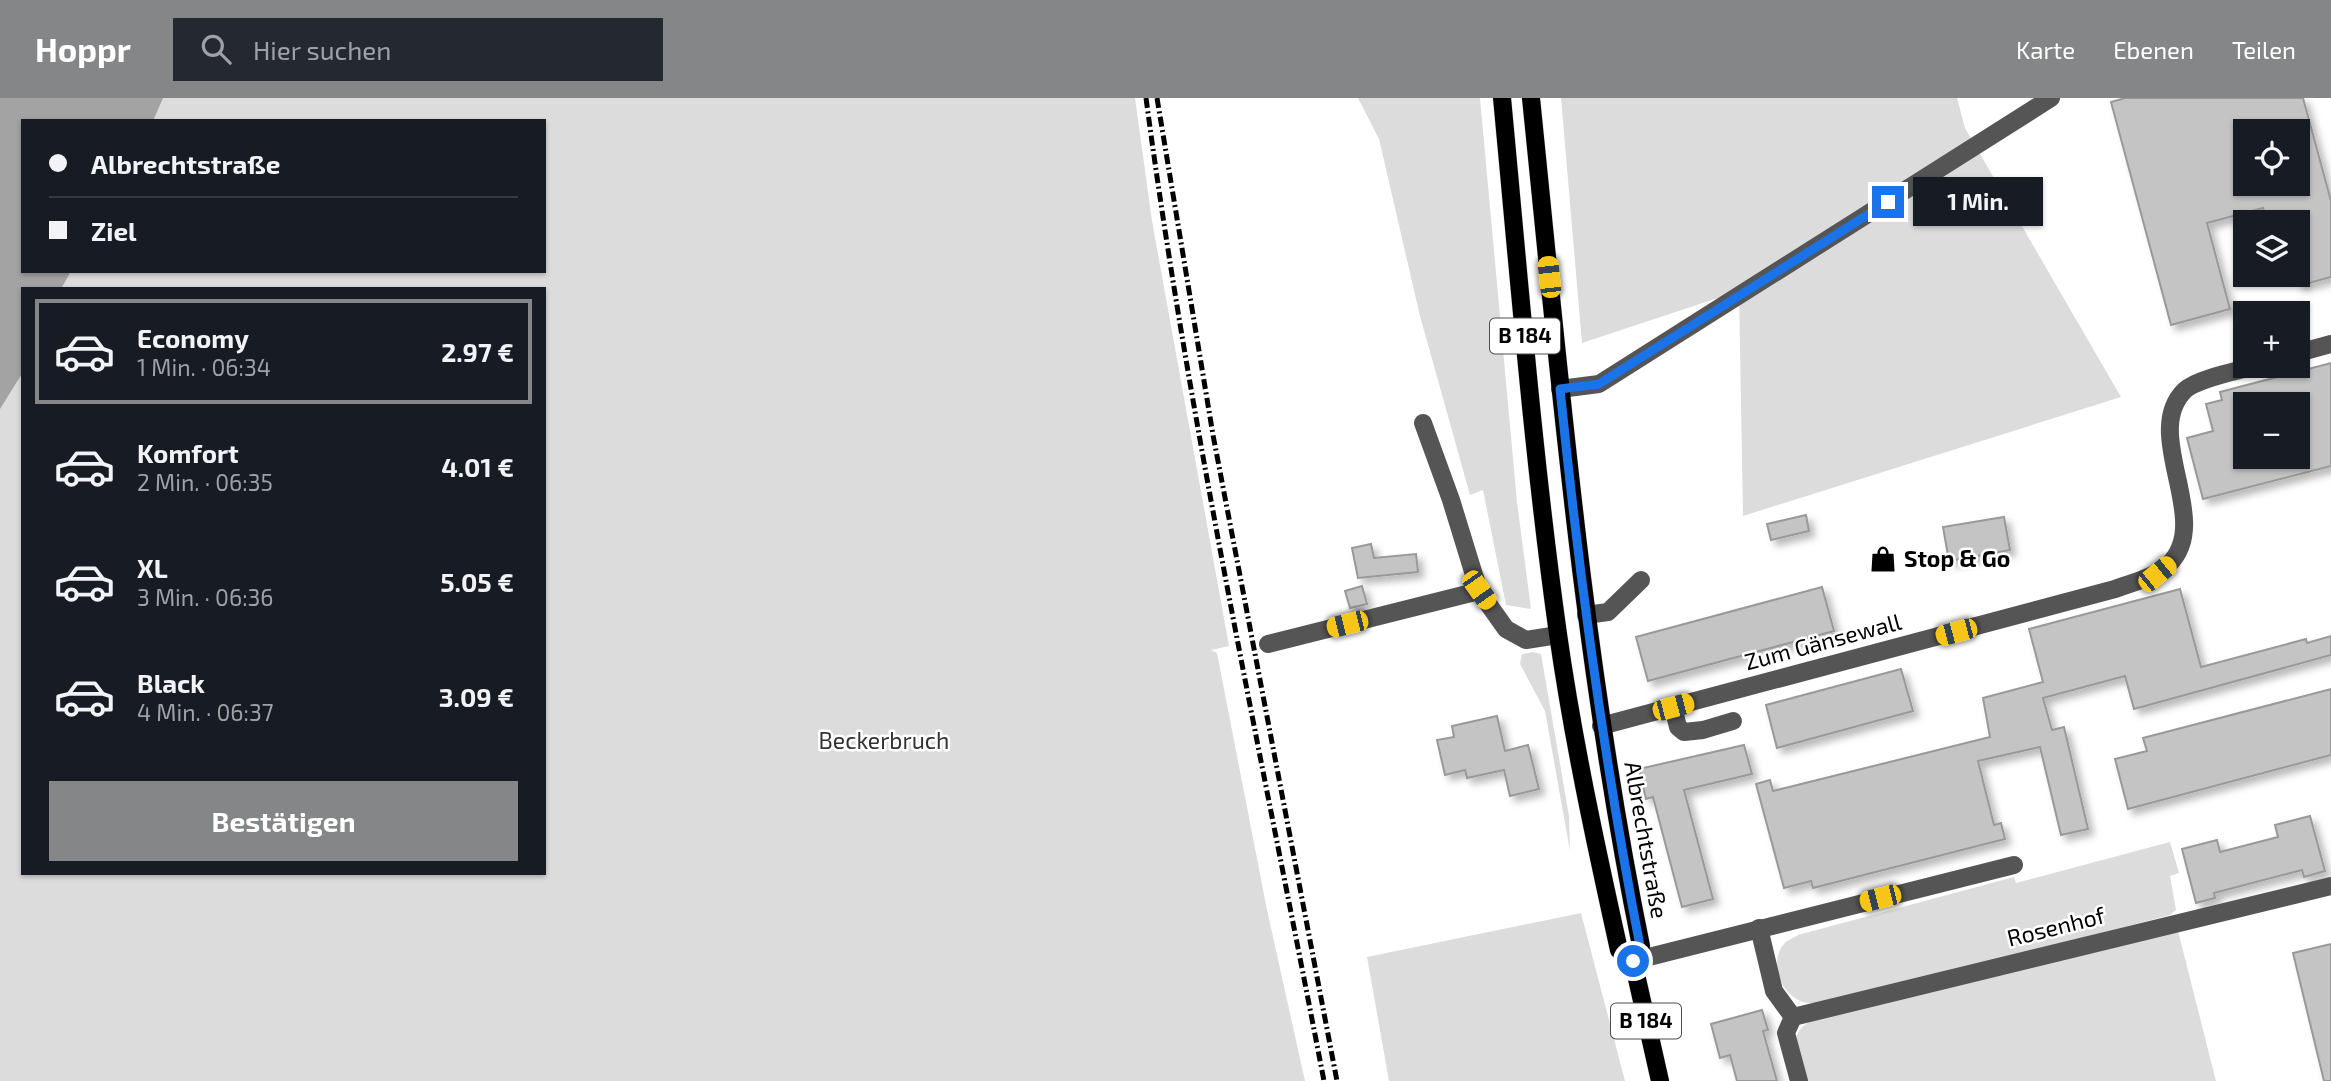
<!DOCTYPE html>
<html lang="de">
<meta charset="utf-8">
<style>
body{margin:0;font-family:"Exo 2",sans-serif;background:#242831;color:#f1f3f6;height:100vh;display:flex;flex-direction:column;font-size:26px;white-space:nowrap}
*{box-sizing:border-box;margin:0}
p{font-size:23px;color:#9ea1a6}
.icon{flex:none;width:38px;height:38px;fill:none;stroke:currentColor;stroke-width:2;stroke-linecap:round;stroke-linejoin:round}
.map{position:relative;flex:1;overflow:hidden}
.panel{position:absolute;left:21px;top:189px;width:525px;height:588px;display:flex;flex-direction:column;background:#171b24;border-radius:0px;box-shadow:0 2px 5px #0004}
.panel>*{flex:none}
.guide{position:absolute;left:21px;top:21px;width:525px;height:154px;border-radius:0px;box-shadow:0 2px 5px #0004;display:grid;align-content:center;height:154px;padding:0 28px;background:#171b24}
.buttons{position:absolute;left:2233px;top:21px;display:grid;gap:14px}
.buttons a{display:grid;place-items:center;width:77px;height:77px;border-radius:0px;background:#171b24;box-shadow:0 2px 5px #0004;font-size:35px}
.end{position:absolute;width:32px;height:32px;margin:-16px;border:9px solid #1a73e8;background:#fff;box-shadow:0 0 0 4px #fff}
.from{border-radius:50%}
.bubble{position:absolute;height:49px;border-radius:0px;background:#171b24;box-shadow:0 2px 5px #0004;font-size:23px;font-weight:700;line-height:49px;text-align:center}
.car{position:absolute;width:21px;height:42px;margin:-21px -10px;border-radius:9px;box-shadow:0 0 5px 2px #0007;background:linear-gradient(#f5c518 24%,#345 0 40%,#f5c518 0 76%,#345 0 86%,#f5c518 0)}
.guide b{display:flex;align-items:center;gap:24px;height:66px;font-size:26px}
.guide b+b{border-top:2px solid #363941}
.guide i{width:18px;height:18px;background:#f1f3f6}
ul{padding:12px 0 0;list-style:none}
li{display:flex;align-items:center;gap:21px;height:105px;margin:0 14px 10px;padding:0 14px;border:4px solid transparent;border-radius:0px}
li div{flex:1}
li b{display:block;font-size:26px}
li em{font-style:normal;font-weight:700}
li.selected{border-color:#858687}
li>.icon{width:63px;height:63px;stroke-width:1.5}
.button{display:flex;gap:14px;margin-top:auto;padding:14px 28px}
.button a{flex:1;height:80px;border-radius:0px;background:#858687;color:#fff;font-size:28px;font-weight:700;line-height:80px;text-align:center}
header{display:flex;align-items:center;gap:42px;box-sizing:border-box;height:98px;padding:0 35px;background:#858687;color:#fff}
header strong{font-size:33px}
nav{display:flex;gap:38px;margin-inline-start:auto;font-size:24px}
.search{width:490px;height:63px;background:#242831;display:flex;align-items:center;gap:18px;box-sizing:border-box;padding:0 24px;border-radius:0px;color:#9ea1a6;font-size:26px}
.map>svg:first-child{display:block}
</style>
<header>
<strong>Hoppr</strong>
<div class="search"><svg class="icon" aria-label="search" viewBox="0 0 24 24"><circle cx="10" cy="10" r="6"/><path d="M15 15l6 6"/></svg>Hier suchen</div>
<nav><a>Karte</a><a>Ebenen</a><a>Teilen</a></nav>
</header>
<div class="map">
<svg width="2331" height="983" viewBox="0 0 2331 983">
<defs>
<filter id="shadow"><feDropShadow dx="5.5" dy="5.5" stdDeviation="3.5" flood-color="#0004"/></filter>
</defs>
<rect width="100%" height="100%" fill="#fff"/>
<g fill="#dcdcdc" fill-rule="evenodd">
<path d="M0 0H1135L1152 123 1229 548 1211 552 1217 555 1267 812 1305 983H0ZM23 23H544V173H23ZM23 191H544V775H23Z"/>
<polygon points="1358,0 1480,0 1517,404 1531,511 1506,507 1483,392 1470,397 1420,218 1379,41"/>
<polygon points="1561,0 1957,0 1965,30 2121,299 1743,418 1739,193 1582,245"/>
<polygon points="1533,554 1541,556 1569,718 1570,753 1545,613 1520,566 1522,556"/>
<path d="M2170 744 2179 775 2170 778 2176 812 2170 817 1833 904C1821 905 1810 907 1800 903 1780 894 1769 864 1784 846 1787 842 1794 840 1798 837L2014 779 2016 785Z"/>
<polygon points="1581,815 1625,983 1389,983 1367,859"/>
<path d="M2178 833 2216 983H1805C1799 961 1785 938 1809 924Z"/>
</g>
<polygon fill="#a3a3a3" points="0,0 163,0 153,23 23,23 23,173 71,173 61,191 23,191 23,274 0,311"/>
<g fill="#c4c4c4" stroke="#999" stroke-width="2" fill-rule="evenodd" filter="url(#shadow)">
<path d="M2125 0H2303L2331 103V179L2298 188V124H2267L2263 110 2207 125 2230 211 2171 227 2111 4ZM2245 33H2298V86H2245Z"/>
<path d="M2331 265V368L2203 401 2187 340 2213 333 2206 306 2222 302 2220 294ZM2245 306H2298V359H2245Z"/>
<polygon points="1806,417 1809,433 1771,442 1767,426"/>
<polygon points="2004,419 2010,452 1949,463 1943,429"/>
<polygon points="1371,446 1374,460 1416,456 1418,474 1358,480 1352,450"/>
<polygon points="1362,488 1367,506 1350,510 1345,493"/>
<polygon points="1822,489 1834,533 1648,583 1636,539"/>
<polygon points="2180,491 2201,569 2306,541 2307,545 2331,538 2331,557 2134,611 2125,578 2043,600 2052,632 2064,629 2088,731 2061,737 2040,649 1978,663 1994,727 2001,725 2005,741 1813,790 1811,783 1784,790 1756,686 1770,682 1773,693 1990,639 1983,600 2043,584 2029,531"/>
<polygon points="1901,571 1913,613 1777,650 1766,607"/>
<polygon points="2331,591 2331,657 2128,711 2115,661 2147,653 2143,640"/>
<polygon points="1497,618 1505,653 1528,647 1539,691 1510,698 1504,672 1467,680 1465,672 1445,677 1437,642 1454,639 1452,628"/>
<polygon points="1744,647 1752,676 1684,692 1713,801 1682,809 1653,699 1646,701 1639,671"/>
<polygon points="2310,718 2325,773 2304,779 2302,772 2214,795 2215,800 2196,805 2182,751 2217,742 2220,754 2278,739 2275,727"/>
<polygon points="2331,846 2331,983 2324,983 2293,855"/>
<polygon points="1762,912 1768,932 1763,933 1777,983 1737,983 1730,957 1720,960 1711,926"/>
</g>
<g fill="none" stroke-linecap="round" stroke-linejoin="round">
<g stroke="#dbdbdb" stroke-width="19">
<g id="major">
<path d="M1502 0C1519 179 1533 358 1558 536 1573 642 1596 748 1619 852L1633 863"/>
<path d="M1531 0C1560 284 1584 568 1641 848L1633 863 1660 983"/>
</g>
</g>
<g stroke="#555" stroke-width="18">
<polyline points="2298,255 2331,246"/>
<polyline points="1560,291 1599,286 2051,0"/>
<polyline points="1423,325 1451,402 1479,493 1506,531 1526,542 1558,537"/>
<polyline points="1586,517 1608,514 1641,482"/>
<polyline points="1268,546 1479,493"/>
<polyline points="1673,609 1678,629 1684,634 1703,632 1733,623"/>
<path d="M1601 628 2115 491C2134 484 2154 480 2169 466 2214 422 2140 336 2185 292 2199 280 2238 273 2256 268"/>
<polyline points="1759,830 1774,893 1793,919 1786,935 1799,983"/>
<polyline points="1633,863 2014,767"/>
<polyline points="1793,919 2331,788"/>
</g>
<use href="#major" stroke="#000" stroke-width="18"/>
<g stroke="#000" stroke-width="5" stroke-dasharray="10 3.5 2 3.5" stroke-linecap="butt">
<path d="M1146 0C1190 330 1261 656 1324 983"/>
<polyline points="1157,0 1213,337 1337,983"/>
</g>
</g>
<g fill="none" stroke-linecap="round" stroke-linejoin="round">
<path stroke="#1a73e8" stroke-width="9" d="M1633 863 1640 848C1604 663 1579 478 1560 291L1599 286 1888 104"/>
</g>
<defs>
<g id="shop-bare" transform="scale(2.1)"><path d="M-5-2.5h2.3a2.7 3.5 0 0 1 5.4 0H5L5.5 6h-11ZM-1.5-2.5h3a1.5 2.3 0 0 0-3 0Z" fill="#000" stroke="#fff" stroke-width="2.5" paint-order="stroke"/></g>
</defs>
<g fill-rule="evenodd">
<use href="#shop-bare" x="1883" y="461"/>
</g>
<g text-anchor="middle" stroke-width="5" stroke-linejoin="round" paint-order="stroke">
<g fill="#fff" stroke="#4c4c4c" stroke-width="2">
<rect x="1490" y="220.5" width="70" height="35" rx="5"/>
<rect x="1611" y="905.5" width="70" height="35" rx="5"/>
</g>
<g font-size="21" font-weight="bold" fill="#000">
<text x="1525" y="245">B 184</text>
<text x="1646" y="930">B 184</text>
</g>
<g font-size="23" font-weight="bold" fill="#000" stroke="#fff" text-anchor="start">
<text x="1904" y="469">Stop &amp; Go</text>
</g>
<g font-size="23" fill="#000" stroke="#fff">
<text transform="translate(1823 544) rotate(-15)" y="8">Zum Gänsewall</text>
<text transform="translate(1646 742) rotate(80)" y="8">Albrechtstraße</text>
<text transform="translate(2056 829) rotate(-14)" y="8">Rosenhof</text>
</g>
<g font-size="23" fill="#333" stroke="#fff">
<text x="884" y="651">Beckerbruch</text>
</g>
</g>
</svg>
<div class="buttons">
<a><svg class="icon" aria-label="locate" viewBox="0 0 24 24"><circle cx="12" cy="12" r="6"/><path d="M12 2v4M12 18v4M2 12h4M18 12h4"/></svg></a>
<a><svg class="icon" aria-label="layers" viewBox="0 0 24 24"><path d="M12 4l9 5-9 5-9-5zM3 14l9 5 9-5"/></svg></a>
<a>+</a>
<a>−</a>
</div>
<i class="end from" style="left:1633px;top:863px"></i>
<i class="end" style="left:1888px;top:104px"></i>
<div class="bubble" style="left:1913px;top:79px;width:130px">1 Min.</div>
<i class="car" style="left:1549px;top:179px;rotate:354deg"></i>
<i class="car" style="left:2157px;top:476px;rotate:51deg"></i>
<i class="car" style="left:1479px;top:492px;rotate:145deg"></i>
<i class="car" style="left:1347px;top:526px;rotate:256deg"></i>
<i class="car" style="left:1956px;top:534px;rotate:255deg"></i>
<i class="car" style="left:1673px;top:609px;rotate:75deg"></i>
<i class="car" style="left:1880px;top:800px;rotate:256deg"></i>
<div class="guide">
<b><i class="from"></i>Albrechtstraße</b>
<b><i></i>Ziel</b>
</div>
<section class="panel">
<ul>
<li class="selected"><svg class="icon" aria-label="car" viewBox="0 0 24 24"><path d="M5 17H2v-5l4-1 3-4h7l3 4 3 1v5h-3M9 17h6M6 11h13"/><circle cx="7" cy="17" r="2"/><circle cx="17" cy="17" r="2"/></svg><div><b>Economy</b><p>1 Min. · 06:34</p></div><em>2.97 €</em></li>
<li><svg class="icon" aria-label="car" viewBox="0 0 24 24"><path d="M5 17H2v-5l4-1 3-4h7l3 4 3 1v5h-3M9 17h6M6 11h13"/><circle cx="7" cy="17" r="2"/><circle cx="17" cy="17" r="2"/></svg><div><b>Komfort</b><p>2 Min. · 06:35</p></div><em>4.01 €</em></li>
<li><svg class="icon" aria-label="car" viewBox="0 0 24 24"><path d="M5 17H2v-5l4-1 3-4h7l3 4 3 1v5h-3M9 17h6M6 11h13"/><circle cx="7" cy="17" r="2"/><circle cx="17" cy="17" r="2"/></svg><div><b>XL</b><p>3 Min. · 06:36</p></div><em>5.05 €</em></li>
<li><svg class="icon" aria-label="car" viewBox="0 0 24 24"><path d="M5 17H2v-5l4-1 3-4h7l3 4 3 1v5h-3M9 17h6M6 11h13"/><circle cx="7" cy="17" r="2"/><circle cx="17" cy="17" r="2"/></svg><div><b>Black</b><p>4 Min. · 06:37</p></div><em>3.09 €</em></li>
</ul>
<div class="button"><a>Bestätigen</a></div>
</section>
</div>
